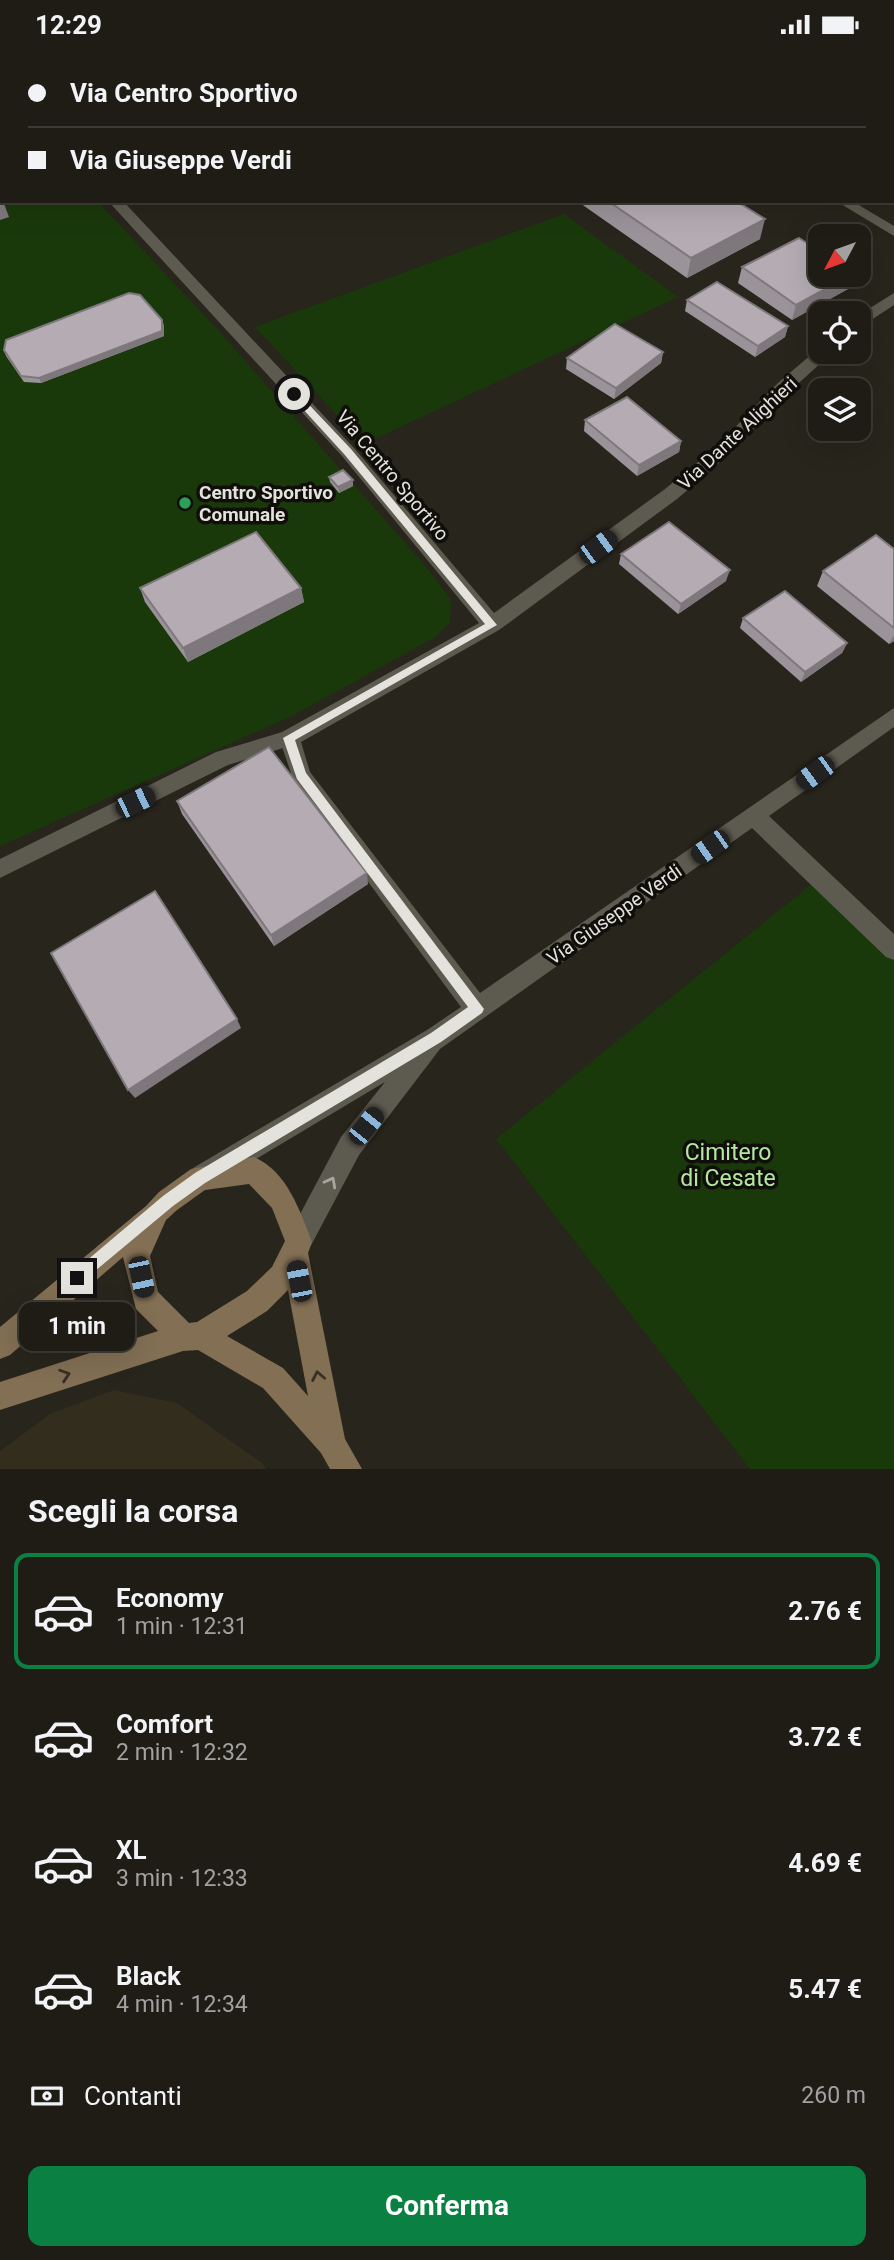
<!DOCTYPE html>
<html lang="it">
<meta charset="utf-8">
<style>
body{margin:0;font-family:Roboto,sans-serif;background:#2b2922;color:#f1f3f6;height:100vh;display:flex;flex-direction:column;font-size:26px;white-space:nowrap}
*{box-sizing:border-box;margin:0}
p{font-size:23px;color:#a1a1a0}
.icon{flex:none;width:38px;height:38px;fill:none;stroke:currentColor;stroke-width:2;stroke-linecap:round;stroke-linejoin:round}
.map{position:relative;height:1420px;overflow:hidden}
.panel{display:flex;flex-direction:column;background:#1e1c15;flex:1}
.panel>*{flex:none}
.guide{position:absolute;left:0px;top:0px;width:894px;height:154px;box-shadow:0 7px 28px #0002,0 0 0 2px #3c3a34;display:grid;align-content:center;height:154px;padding:0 28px;background:#1e1c15}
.needle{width:46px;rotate:229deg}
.tools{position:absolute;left:808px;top:175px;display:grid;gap:14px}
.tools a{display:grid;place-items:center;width:63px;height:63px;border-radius:14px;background:#1e1c15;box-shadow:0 7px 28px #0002,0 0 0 2px #3c3a34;font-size:35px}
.end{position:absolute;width:32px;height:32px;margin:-16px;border:9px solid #e4e2dc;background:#111;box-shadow:0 0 0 4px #111}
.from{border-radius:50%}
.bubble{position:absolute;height:49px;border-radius:14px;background:#1e1c15;box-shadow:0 7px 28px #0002,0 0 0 2px #3c3a34;font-size:23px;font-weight:700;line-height:49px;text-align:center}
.car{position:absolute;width:21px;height:42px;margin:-21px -10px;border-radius:9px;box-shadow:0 0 5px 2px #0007;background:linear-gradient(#222 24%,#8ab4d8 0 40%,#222 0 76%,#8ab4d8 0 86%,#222 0)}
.guide b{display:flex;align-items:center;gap:24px;height:66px;font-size:26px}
.guide b+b{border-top:2px solid #3c3a34}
.guide i{width:18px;height:18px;background:#f1f3f6}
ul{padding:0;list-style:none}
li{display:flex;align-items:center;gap:21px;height:116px;margin:0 14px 10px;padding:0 14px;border:4px solid transparent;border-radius:14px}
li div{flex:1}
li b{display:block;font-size:26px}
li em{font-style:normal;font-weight:700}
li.current{border-color:#0b8043}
li>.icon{width:63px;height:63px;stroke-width:1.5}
h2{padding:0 28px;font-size:32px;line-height:84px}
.pay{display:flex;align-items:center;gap:18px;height:77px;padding:0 28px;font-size:26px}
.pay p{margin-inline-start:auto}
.cta{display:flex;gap:14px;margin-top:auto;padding:14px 28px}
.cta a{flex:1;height:80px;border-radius:14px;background:#0b8043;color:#fff;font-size:28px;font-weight:700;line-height:80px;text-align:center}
.status{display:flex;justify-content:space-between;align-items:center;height:49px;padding:0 35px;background:#1e1c15;direction:ltr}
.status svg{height:19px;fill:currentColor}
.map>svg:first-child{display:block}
</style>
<div class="status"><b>12:29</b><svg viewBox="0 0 49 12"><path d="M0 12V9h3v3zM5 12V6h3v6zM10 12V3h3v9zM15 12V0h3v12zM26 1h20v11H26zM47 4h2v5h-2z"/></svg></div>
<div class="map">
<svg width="894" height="1420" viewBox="0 0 894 1420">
<rect width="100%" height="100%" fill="#28251c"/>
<polygon fill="#332d1e" points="114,1341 177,1354 262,1414 266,1420 0,1420 0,1402 50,1365"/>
<g fill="#1a390b">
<polygon points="0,66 2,152 97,152 218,281 428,520 451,551 450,573 437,587 292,667 0,797"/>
<polygon points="564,165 678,248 364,395 255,278"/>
<polygon points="813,834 894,912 894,1420 750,1420 496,1090"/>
</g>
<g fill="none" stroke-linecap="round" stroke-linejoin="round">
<g fill="#5d5a4f" fill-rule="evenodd">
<rect x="892" y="59" width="2" height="8"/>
<polygon points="836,152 852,152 894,177 894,187"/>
<polygon points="289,681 296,683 299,689 296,695 228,716 0,829 0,810 216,703"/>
</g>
<g fill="#5d5a4f" fill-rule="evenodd">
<polygon points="0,25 2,26 2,34 0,33"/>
<polygon points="108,152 123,152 354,399 494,564 665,440 714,400 778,334 819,299 821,303 833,303 790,342 726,408 677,450 499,581 301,693 310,723 480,944 894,659 894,678 769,767 894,885 894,911 886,908 752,779 440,1000 359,1106 308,1202 299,1206 290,1202 286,1193 290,1184 341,1088 385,1033 211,1137 202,1141 193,1137 189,1128 193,1119 427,981 461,958 294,733 279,689 282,683 479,574 342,407"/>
<polygon points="894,244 894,256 859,279 859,266"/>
</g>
<path fill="#826f54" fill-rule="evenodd" d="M254 1108C287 1122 300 1162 312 1193L308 1204 345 1390 362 1420H330L321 1404 263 1339 198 1301 183 1302 0 1361V1333L158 1282 136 1260 123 1208 10 1306 0 1310V1278L146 1157 159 1143 191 1120ZM249 1135 272 1159 285 1192 272 1218 247 1242 197 1273 189 1274 158 1243 150 1207 166 1171 177 1161 205 1141ZM288 1241 308 1347 283 1319 227 1287 267 1262Z"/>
</g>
<g fill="#9b939a">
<polygon points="894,7 894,51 892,50 892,8"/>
<polygon points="892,87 894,88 894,139 892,138"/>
<polygon points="577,152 736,152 760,190 687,229"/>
<polygon points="742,218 848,240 792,271 738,234"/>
<polygon points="687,251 788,277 785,288 755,308 685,262"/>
<polygon points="162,271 164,277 164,287 41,334 24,333 6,307 4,301"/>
<polygon points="663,303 661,314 614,350 566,320 567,309"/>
<polygon points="585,371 681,392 679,403 637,427 584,382"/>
<polygon points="329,428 353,437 339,444 330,433"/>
<polygon points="894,500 894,592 889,595 817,537 823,522"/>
<polygon points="621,505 726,532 678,565 619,515"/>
<polygon points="140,539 301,539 304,553 188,613 145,553"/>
<polygon points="743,569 847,594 842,604 801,633 740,579"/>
<polygon points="177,752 368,835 274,897 182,765"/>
</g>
<g fill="#7e787d">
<polygon points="2,148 2,152 3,152 9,168 0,171 0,149"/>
<polygon points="765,170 760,190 687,229 691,209"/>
<polygon points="851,226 853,226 848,240 792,271 796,256"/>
<polygon points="162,271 164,277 164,287 41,334 39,329"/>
<polygon points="788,277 785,288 755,308 758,297"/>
<polygon points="663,303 661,314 614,350 616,339"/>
<polygon points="681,392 679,403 637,427 639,416"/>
<polygon points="353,431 353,437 339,444 338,438"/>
<polygon points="730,521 726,532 678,565 681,555"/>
<polygon points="301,539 304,553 188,613 183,599"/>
<polygon points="894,586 894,592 889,595"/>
<polygon points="847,594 842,604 801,633 805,623"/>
<polygon points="367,824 368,835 274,897 271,886"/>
<polygon points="237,970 241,979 135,1049 128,1041"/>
</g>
<g fill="#b4abb3" stroke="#7e787d" stroke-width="2">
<polygon points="894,7 894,33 892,32 892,8"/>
<polygon points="892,87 894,88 894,120 892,119"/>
<polygon points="608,152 736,152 765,170 691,209"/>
<polygon points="799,189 821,203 821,226 851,226 796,256 742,218"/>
<polygon points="717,233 788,277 758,297 687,251"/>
<polygon points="129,244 140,246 162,271 162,282 39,329 21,327 4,301 6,291"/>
<polygon points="615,275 663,303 616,339 567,309"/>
<polygon points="627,348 681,392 639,416 585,371"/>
<polygon points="343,421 353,431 338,438 329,428"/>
<polygon points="669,473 730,521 681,555 621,505"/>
<polygon points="256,483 301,539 183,599 140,539"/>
<polygon points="876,486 894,500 894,579 823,522"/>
<polygon points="785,542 847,594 805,623 743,569"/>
<polygon points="269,698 367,824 271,886 177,752"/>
<polygon points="155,842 237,970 128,1041 51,904"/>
</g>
<defs><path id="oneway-chevron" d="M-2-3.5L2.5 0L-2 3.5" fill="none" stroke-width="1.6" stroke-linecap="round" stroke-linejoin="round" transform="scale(1.75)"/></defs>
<use stroke="#a7a59d" href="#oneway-chevron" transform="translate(331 1133) rotate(-62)"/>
<g stroke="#383024">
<use href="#oneway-chevron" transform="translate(65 1326) rotate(-18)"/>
<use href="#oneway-chevron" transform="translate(318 1327) rotate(-101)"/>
</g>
<polygon fill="#e4e2dc" points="291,343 297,343 351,400 497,576 295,691 306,724 484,960 482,964 441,993 205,1134 173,1157 77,1237 72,1234 70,1229 72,1224 163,1147 195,1124 431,984 468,958 297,730 283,689 485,575 344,405 291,347"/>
<circle fill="#2e9e5b" stroke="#100e0a" stroke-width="2.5" cx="185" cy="454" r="7"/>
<g text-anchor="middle" stroke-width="7" stroke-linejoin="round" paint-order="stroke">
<g font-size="19" fill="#e4e2dc" stroke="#100e0a">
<text transform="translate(737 384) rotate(-43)" y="7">Via Dante Alighieri</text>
<text transform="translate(393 426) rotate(50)" y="7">Via Centro Sportivo</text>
<text transform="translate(614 865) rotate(-35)" y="7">Via Giuseppe Verdi</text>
</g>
<g font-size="19" font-weight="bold" fill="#e4e2dc" stroke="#100e0a" text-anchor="start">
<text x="199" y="450">Centro Sportivo<tspan x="199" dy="22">Comunale</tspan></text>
</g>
<g font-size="23" fill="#b3e89f" stroke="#100e0a">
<text x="728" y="1111">Cimitero<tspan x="728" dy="26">di Cesate</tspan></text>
</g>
</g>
</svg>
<div class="tools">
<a><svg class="needle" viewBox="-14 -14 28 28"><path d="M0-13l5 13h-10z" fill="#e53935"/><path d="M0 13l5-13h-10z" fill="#a1a1a0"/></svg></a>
<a><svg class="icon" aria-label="locate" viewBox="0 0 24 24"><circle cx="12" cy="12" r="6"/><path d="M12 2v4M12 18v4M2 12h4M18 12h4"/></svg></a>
<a><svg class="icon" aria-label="layers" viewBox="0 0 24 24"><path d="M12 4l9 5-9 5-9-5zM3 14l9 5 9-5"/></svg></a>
</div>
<i class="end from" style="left:294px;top:345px"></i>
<i class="end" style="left:77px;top:1229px"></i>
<div class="bubble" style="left:19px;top:1253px;width:116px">1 min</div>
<i class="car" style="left:598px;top:498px;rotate:54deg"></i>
<i class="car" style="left:815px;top:724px;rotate:234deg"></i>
<i class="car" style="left:135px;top:753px;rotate:64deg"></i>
<i class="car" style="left:710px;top:798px;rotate:235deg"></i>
<i class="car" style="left:366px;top:1077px;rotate:39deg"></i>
<i class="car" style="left:141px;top:1228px;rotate:168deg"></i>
<i class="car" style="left:299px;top:1232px;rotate:349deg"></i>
<div class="guide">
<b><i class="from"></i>Via Centro Sportivo</b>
<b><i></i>Via Giuseppe Verdi</b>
</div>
</div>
<section class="panel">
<h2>Scegli la corsa</h2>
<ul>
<li class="current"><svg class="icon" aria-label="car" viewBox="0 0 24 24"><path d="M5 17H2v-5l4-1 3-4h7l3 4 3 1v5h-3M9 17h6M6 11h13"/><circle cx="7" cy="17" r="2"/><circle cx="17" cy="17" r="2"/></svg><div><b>Economy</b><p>1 min · 12:31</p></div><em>2.76 €</em></li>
<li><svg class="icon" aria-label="car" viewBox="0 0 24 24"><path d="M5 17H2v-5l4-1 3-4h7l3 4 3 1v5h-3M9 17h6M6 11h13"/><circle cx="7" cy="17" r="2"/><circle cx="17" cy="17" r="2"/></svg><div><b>Comfort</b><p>2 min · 12:32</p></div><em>3.72 €</em></li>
<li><svg class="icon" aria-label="car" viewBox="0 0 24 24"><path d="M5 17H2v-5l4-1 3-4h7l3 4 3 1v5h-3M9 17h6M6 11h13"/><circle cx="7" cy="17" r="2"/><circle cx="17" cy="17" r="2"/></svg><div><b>XL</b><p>3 min · 12:33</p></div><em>4.69 €</em></li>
<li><svg class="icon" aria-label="car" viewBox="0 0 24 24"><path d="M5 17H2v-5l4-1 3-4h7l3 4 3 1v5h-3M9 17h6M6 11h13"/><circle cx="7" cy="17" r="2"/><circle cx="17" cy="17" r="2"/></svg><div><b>Black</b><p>4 min · 12:34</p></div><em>5.47 €</em></li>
</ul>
<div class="pay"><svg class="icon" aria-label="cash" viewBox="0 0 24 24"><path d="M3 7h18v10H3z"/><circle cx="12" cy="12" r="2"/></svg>Contanti<p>260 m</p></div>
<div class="cta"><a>Conferma</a></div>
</section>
